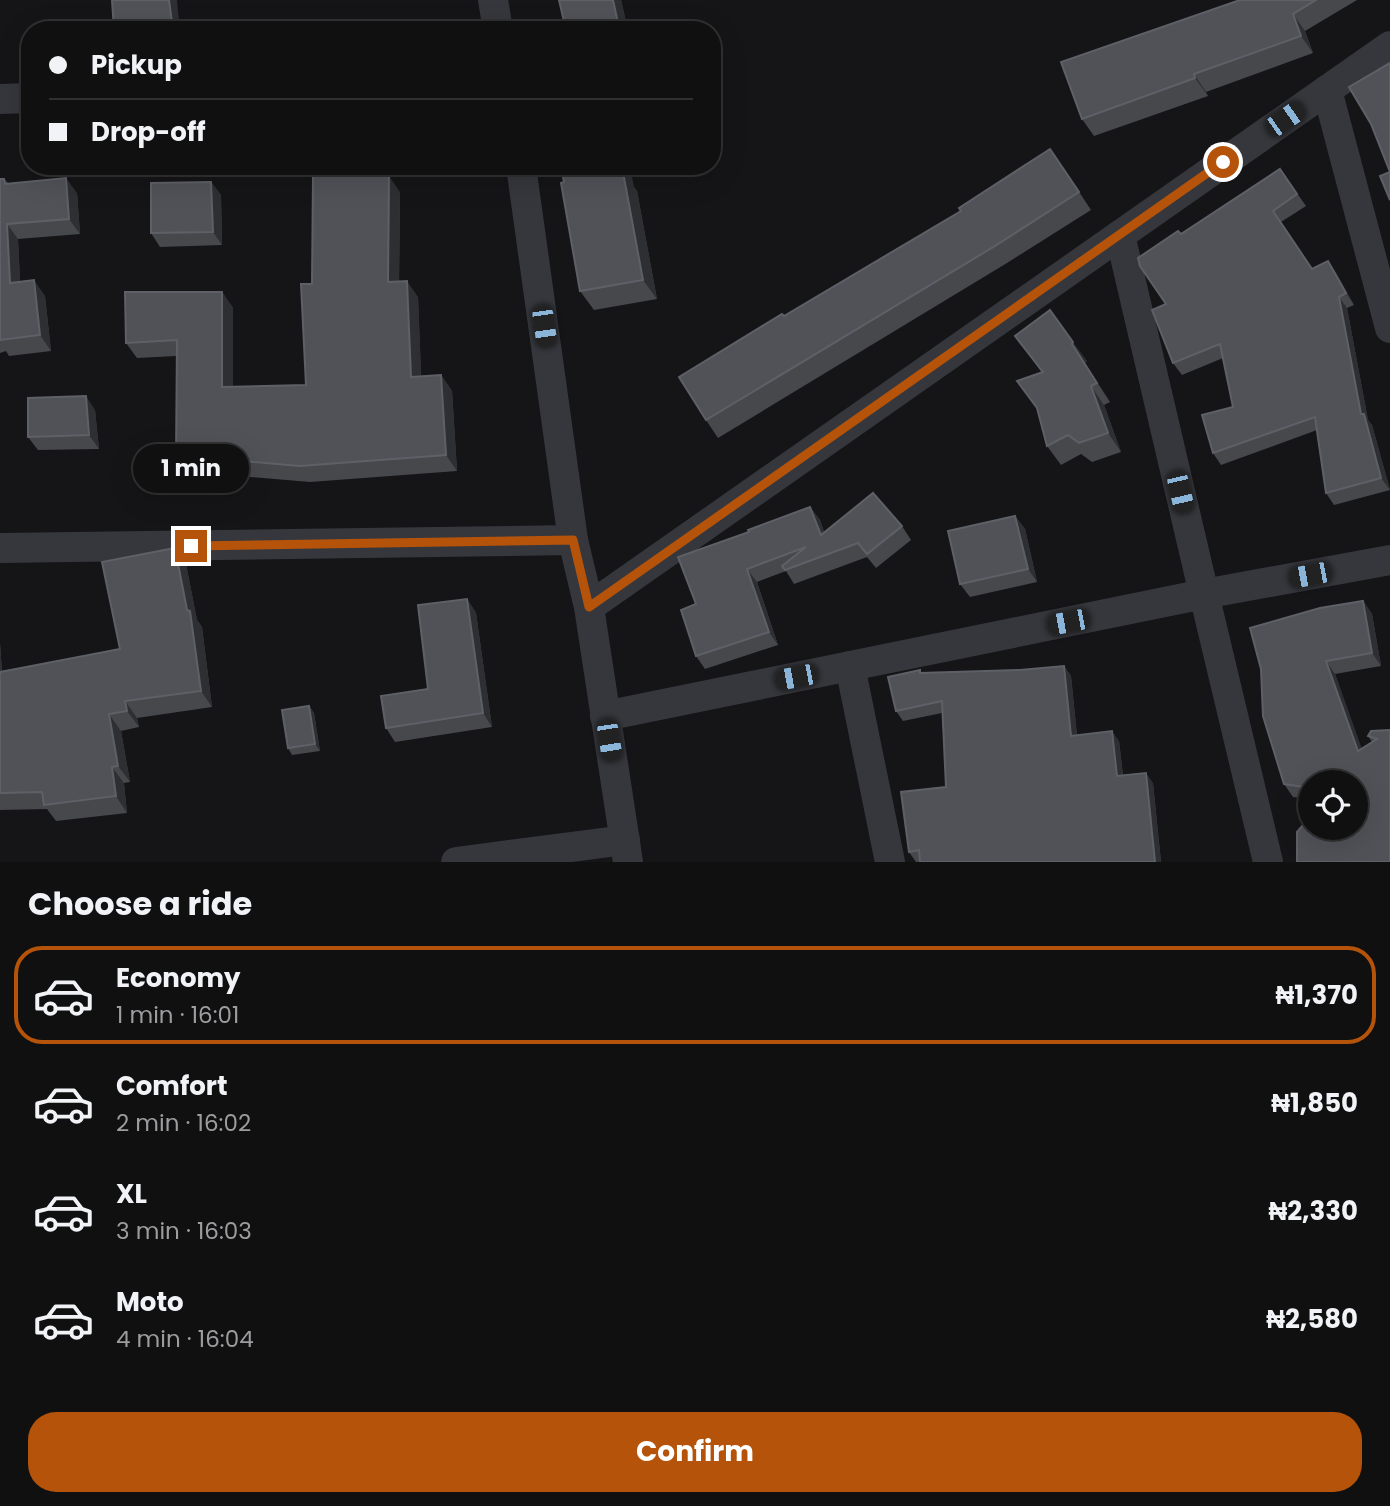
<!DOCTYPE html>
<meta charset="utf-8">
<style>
body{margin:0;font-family:Poppins,sans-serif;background:#1e1e1f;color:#f1f3f6;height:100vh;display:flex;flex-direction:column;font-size:26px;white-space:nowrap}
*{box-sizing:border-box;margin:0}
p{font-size:23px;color:#9c9d9f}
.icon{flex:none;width:38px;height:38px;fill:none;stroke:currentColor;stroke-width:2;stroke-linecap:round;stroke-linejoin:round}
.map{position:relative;height:862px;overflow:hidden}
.panel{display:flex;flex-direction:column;background:#101011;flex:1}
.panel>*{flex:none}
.hud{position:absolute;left:21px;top:21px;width:700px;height:154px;border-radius:28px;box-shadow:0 7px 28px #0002,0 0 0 2px #303031;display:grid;align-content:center;height:154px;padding:0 28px;background:#101011}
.tools{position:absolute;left:1298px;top:770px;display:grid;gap:14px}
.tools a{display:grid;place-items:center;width:70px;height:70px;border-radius:50%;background:#101011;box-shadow:0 7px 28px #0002,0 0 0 2px #303031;font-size:35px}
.end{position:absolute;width:32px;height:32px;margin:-16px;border:9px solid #b45309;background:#fff;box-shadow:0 0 0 4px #fff}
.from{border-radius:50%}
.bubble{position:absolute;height:49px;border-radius:24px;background:#101011;box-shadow:0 7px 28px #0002,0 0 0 2px #303031;font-size:23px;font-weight:700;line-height:49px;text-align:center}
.car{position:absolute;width:21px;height:42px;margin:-21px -10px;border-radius:9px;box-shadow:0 0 5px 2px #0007;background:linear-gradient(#222 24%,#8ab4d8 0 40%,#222 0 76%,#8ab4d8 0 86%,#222 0)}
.hud b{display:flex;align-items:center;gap:24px;height:66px;font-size:26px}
.hud b+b{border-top:2px solid #303031}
.hud i{width:18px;height:18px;background:#f1f3f6}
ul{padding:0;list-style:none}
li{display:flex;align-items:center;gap:21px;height:98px;margin:0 14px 10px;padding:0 14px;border:4px solid transparent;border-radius:28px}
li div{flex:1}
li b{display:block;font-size:26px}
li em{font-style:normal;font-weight:700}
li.selected{border-color:#b45309}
li>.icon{width:63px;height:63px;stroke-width:1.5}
h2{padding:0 28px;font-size:32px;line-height:84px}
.button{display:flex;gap:14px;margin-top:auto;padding:14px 28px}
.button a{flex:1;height:80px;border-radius:28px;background:#b45309;color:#fff;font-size:28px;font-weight:700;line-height:80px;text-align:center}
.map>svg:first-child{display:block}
</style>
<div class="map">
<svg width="1390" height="862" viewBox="0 0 1390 862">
<rect width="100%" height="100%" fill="#151517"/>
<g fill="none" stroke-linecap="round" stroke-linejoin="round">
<g stroke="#35373c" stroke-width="30">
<polyline points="493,0 498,30"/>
<polyline points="1327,90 1390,328"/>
<polyline points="0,99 30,98"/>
<polyline points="521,166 573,540 589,607 628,862"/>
<polyline points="1120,235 1204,594 1390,560"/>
<polyline points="0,548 573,540"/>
<polyline points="589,607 1390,46"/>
<polyline points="850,666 890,862"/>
<polyline points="605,716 1204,594 1268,862"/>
<polyline points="456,862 625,840"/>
</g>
</g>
<g fill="#46484c">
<polygon points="559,0 621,0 628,30 566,30"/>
<polygon points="1240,0 1357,0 1305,31 1313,53 1206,92 1208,96 1094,136 1082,119"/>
<polygon points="1062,166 1091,210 1007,263 718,438 706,420 784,316"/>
<polygon points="1280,169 1306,206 1281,222 1312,269 1328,261 1336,273 1354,305 1347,308 1368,420 1372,425 1390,490 1334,505 1326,493 1317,430 1221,465 1213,453 1233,407 1223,358 1182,375 1173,363 1166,304 1181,234"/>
<polygon points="0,179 4,179 8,183 77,193 80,234 18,239 20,282 45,296 51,351 9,356 6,351 0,353"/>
<polygon points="211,182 221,195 222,245 160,247 151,233"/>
<polygon points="634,187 637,191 657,299 594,310 580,291"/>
<polygon points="400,192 399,282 418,297 421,377 441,375 452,391 457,471 310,482 228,475 187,475 176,459 176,356 137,358 126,343 222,292 233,308 233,387 306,385 312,284"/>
<polygon points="1015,336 1087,361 1085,363 1110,402 1104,405 1121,452 1092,462 1081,454 1061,465 1047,446 1042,373"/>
<polygon points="95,410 99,449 38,450 28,437"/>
<polygon points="810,507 820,520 824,532 902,526 911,540 876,568 867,557 794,584 786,571 757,582 778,645 705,669 696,656 696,604 749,532"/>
<polygon points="1015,516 1025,529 1037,582 970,597 960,584"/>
<polygon points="186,564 197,620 202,627 212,707 137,718 139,727 121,731 130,782 124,783 127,813 56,821 47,809 0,810 0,643 2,671 120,649"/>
<polygon points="467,599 476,613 492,727 395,742 386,728 428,689"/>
<polygon points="1363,601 1372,614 1381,666 1335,674 1361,748 1372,742 1368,736 1388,731 1356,782 1311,782 1311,799 1293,797 1284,784 1263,716"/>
<polygon points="1064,666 1071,676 1077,735 1119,741 1123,775 1153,783 1161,862 916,862 909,852 946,787 942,713 903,721 896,711 922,673 1020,670"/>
<polygon points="309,706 314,713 320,751 292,755 288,748"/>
</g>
<g fill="#2e2f32">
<polygon points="169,0 177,0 180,30 173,30"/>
<polygon points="613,0 621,0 628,30 623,30 618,23"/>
<polygon points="1293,14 1305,31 1313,53 1301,36"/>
<polygon points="1194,74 1206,92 1208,96 1195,78"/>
<polygon points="620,166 630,166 634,187 637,191 657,299 643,280"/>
<polygon points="389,176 400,192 399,298 388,282"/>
<polygon points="66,178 77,193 80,234 69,219"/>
<polygon points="211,182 221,195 222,245 213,232"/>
<polygon points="7,224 18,239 21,299 10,283"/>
<polygon points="1328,261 1336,273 1354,305 1346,293"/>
<polygon points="34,280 45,296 51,351 40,335"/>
<polygon points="407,281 418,297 422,393 411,377"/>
<polygon points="222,292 233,308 233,403 222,387"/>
<polygon points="1339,297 1347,308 1368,420 1372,425 1390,490 1381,478 1361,414"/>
<polygon points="1073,342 1087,361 1085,363 1110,402 1072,344"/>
<polygon points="441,375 452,391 457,471 446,455"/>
<polygon points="1091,386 1104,405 1121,452 1108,433"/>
<polygon points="86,396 95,410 99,449 89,435"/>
<polygon points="810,507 820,520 830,548 821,535"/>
<polygon points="1015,516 1025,529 1037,582 1028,569"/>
<polygon points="175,548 186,564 197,620 202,627 212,707 201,691"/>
<polygon points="747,569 757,582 778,645 769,632"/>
<polygon points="467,599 476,613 492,727 483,713"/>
<polygon points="1363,601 1372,614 1381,666 1372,653"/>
<polygon points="0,642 3,690 0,686"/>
<polygon points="1326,661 1335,674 1367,763 1358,751"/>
<polygon points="1064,666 1071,676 1078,746 1071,736"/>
<polygon points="125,701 137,718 139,727 127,711"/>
<polygon points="309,706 314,713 320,751 315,744"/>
<polygon points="109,714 121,731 130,782 118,766"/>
<polygon points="1112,731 1119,741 1124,786 1117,776"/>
<polygon points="112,767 124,783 127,813 116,796"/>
<polygon points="1146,773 1153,783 1161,862 1155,862"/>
</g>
<g fill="#515258" stroke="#5e6067" stroke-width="2">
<polygon points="112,0 169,0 173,30 114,30"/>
<polygon points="559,0 613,0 618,23 595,28 595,30 566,30"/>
<polygon points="1240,0 1316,0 1293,14 1301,36 1194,74 1195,78 1082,119 1061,62"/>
<polygon points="1390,63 1390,200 1380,176 1390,172 1371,124 1349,87"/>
<polygon points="1050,149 1079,192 995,246 706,420 679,377 782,314 784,316 961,211 959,208"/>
<polygon points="561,166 620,166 621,172 623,172 643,280 580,291 561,183 564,182"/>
<polygon points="1280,169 1297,194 1273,211 1312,269 1328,261 1346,293 1339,297 1361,414 1364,414 1381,478 1326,493 1315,417 1213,453 1202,415 1233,407 1220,344 1173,363 1152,310 1166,304 1140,266 1138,258 1178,231 1181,234"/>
<polygon points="313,176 389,176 388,282 407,281 411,377 441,375 446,455 300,466 217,459 176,459 177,340 126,343 125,292 222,292 222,387 306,385 301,284 312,284"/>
<polygon points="66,178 69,219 7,224 10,283 34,280 40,335 0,340 0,179 4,179 5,184"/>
<polygon points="211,182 213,232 151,233 151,183"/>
<polygon points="1050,310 1073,342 1072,344 1097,383 1091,386 1108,433 1079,443 1068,435 1047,446 1037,408 1017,381 1043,372 1015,336"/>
<polygon points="86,396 89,435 28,437 28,398"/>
<polygon points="873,493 902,526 867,554 858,543 785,570 782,566 806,547 747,569 769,632 696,656 681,610 696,604 678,557 749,532 748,530 810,507 821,535"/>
<polygon points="1015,516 1028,569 960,584 948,531"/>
<polygon points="175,548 187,610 190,611 201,691 125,701 127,711 109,714 118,766 112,767 116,796 44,805 42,792 0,793 0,672 120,649 102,562"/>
<polygon points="467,599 483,713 386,728 381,696 428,689 418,605"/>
<polygon points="1363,601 1372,653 1326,661 1358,751 1377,739 1368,736 1371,731 1390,730 1390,862 1297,862 1297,832 1311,816 1311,828 1356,828 1356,782 1311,782 1311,788 1284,784 1263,716 1261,669 1250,628 1320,608"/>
<polygon points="1064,666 1071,736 1112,731 1117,776 1146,773 1155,862 920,862 919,850 909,852 901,792 946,787 942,701 896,711 888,677 920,670 920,673 1020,670"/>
<polygon points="309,706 315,744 288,748 282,710"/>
</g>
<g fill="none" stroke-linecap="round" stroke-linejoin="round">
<polyline stroke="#b45309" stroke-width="9" points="191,546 573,540 589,607 1223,162"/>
</g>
</svg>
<div class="tools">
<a><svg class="icon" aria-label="locate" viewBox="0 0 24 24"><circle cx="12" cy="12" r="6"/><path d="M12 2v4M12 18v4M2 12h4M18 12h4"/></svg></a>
</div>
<i class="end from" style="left:1223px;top:162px"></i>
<i class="end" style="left:191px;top:546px"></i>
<div class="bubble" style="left:133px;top:444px;width:116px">1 min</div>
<i class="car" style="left:1285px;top:119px;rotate:55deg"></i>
<i class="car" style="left:544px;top:326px;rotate:172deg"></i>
<i class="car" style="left:1180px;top:492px;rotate:167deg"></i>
<i class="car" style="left:1310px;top:575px;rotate:259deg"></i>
<i class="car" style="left:1068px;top:622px;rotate:259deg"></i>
<i class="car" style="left:796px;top:677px;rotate:259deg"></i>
<i class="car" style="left:609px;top:740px;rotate:171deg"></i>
<div class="hud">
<b><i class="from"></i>Pickup</b>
<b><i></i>Drop-off</b>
</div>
</div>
<section class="panel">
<h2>Choose a ride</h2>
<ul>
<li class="selected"><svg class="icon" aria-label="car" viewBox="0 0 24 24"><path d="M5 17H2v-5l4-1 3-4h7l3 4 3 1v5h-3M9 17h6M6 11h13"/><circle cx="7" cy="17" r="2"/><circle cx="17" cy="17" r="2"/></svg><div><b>Economy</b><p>1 min · 16:01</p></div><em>₦1,370</em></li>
<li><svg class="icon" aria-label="car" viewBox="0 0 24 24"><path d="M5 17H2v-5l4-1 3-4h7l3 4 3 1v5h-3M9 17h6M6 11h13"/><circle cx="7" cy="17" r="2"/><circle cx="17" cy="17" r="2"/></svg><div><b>Comfort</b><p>2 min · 16:02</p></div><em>₦1,850</em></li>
<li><svg class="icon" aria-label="car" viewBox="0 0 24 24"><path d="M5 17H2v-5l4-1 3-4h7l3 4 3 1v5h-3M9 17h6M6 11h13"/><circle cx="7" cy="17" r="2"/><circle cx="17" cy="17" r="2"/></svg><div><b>XL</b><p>3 min · 16:03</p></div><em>₦2,330</em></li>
<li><svg class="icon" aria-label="car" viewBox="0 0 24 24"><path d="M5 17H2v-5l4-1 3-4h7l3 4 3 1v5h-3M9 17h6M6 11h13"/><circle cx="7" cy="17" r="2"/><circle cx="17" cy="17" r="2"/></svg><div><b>Moto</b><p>4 min · 16:04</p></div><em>₦2,580</em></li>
</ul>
<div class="button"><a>Confirm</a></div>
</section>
